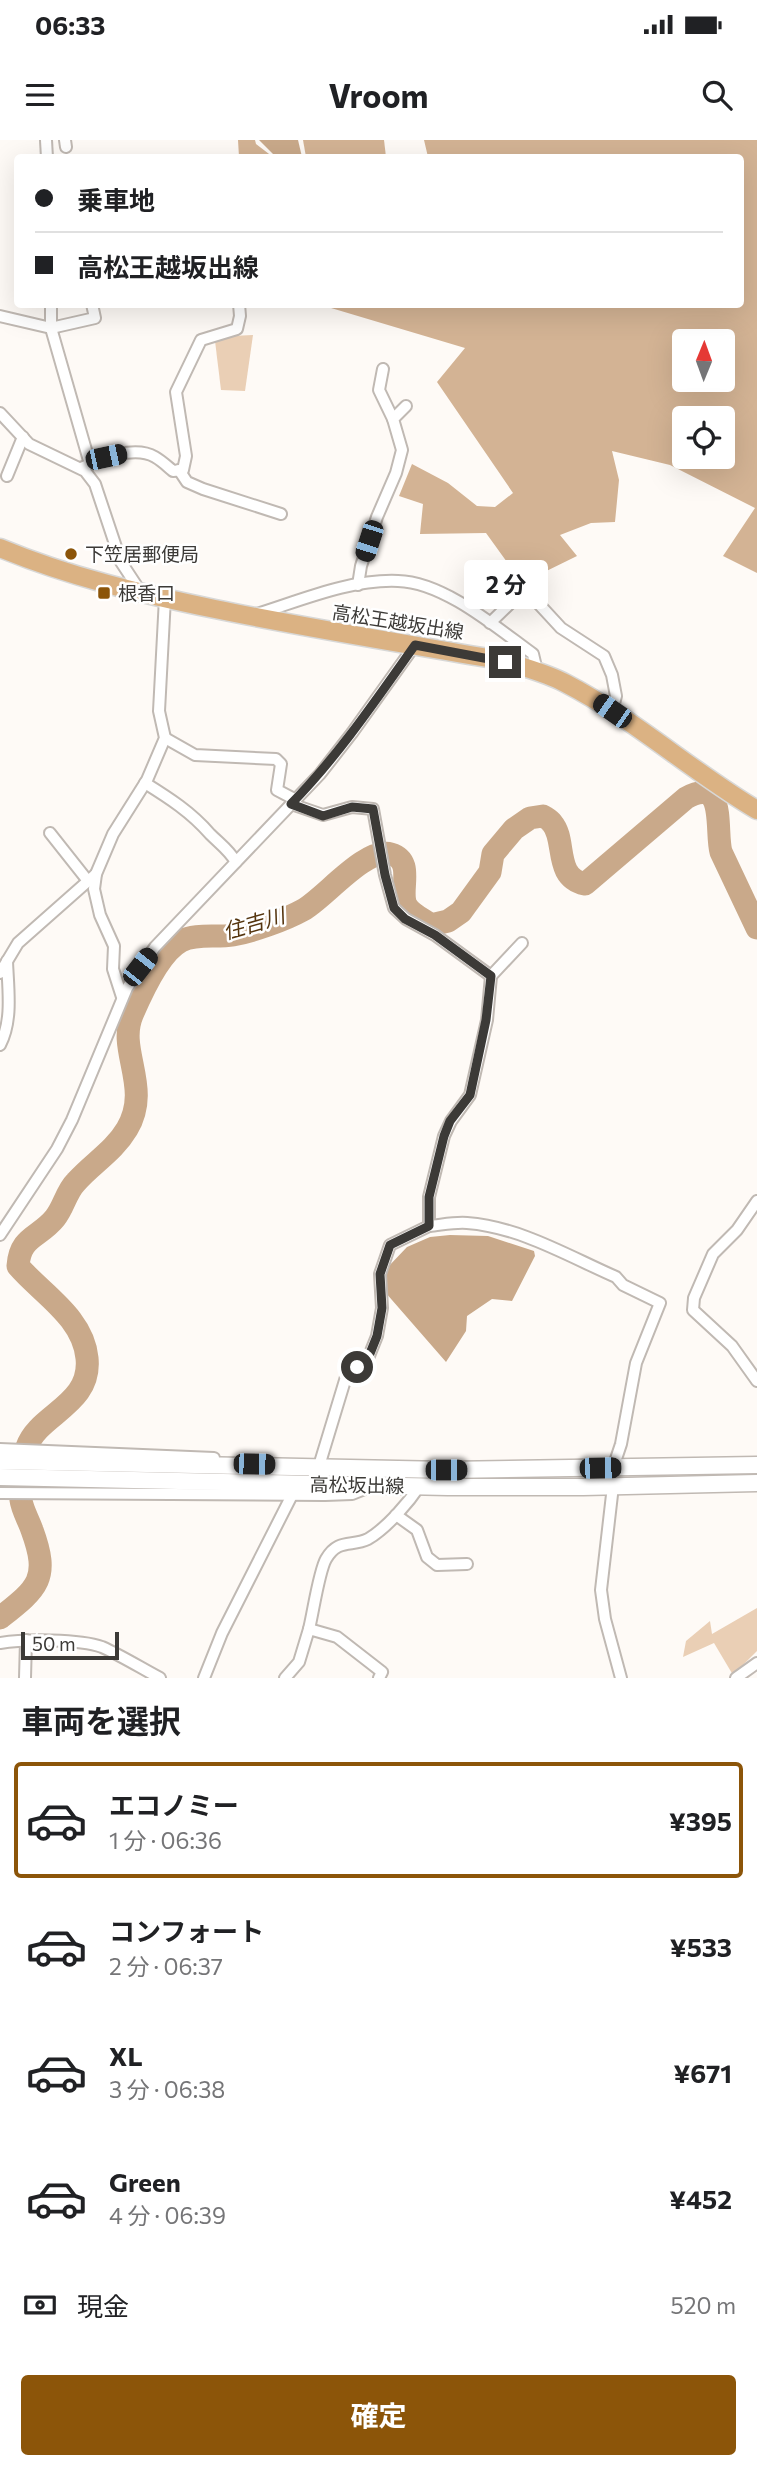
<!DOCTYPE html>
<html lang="ja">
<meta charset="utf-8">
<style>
body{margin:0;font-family:Commissioner,"Noto Sans JP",sans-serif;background:#f6f6f6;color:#202124;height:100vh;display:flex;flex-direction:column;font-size:26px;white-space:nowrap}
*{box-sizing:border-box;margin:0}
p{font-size:23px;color:#757577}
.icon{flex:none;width:38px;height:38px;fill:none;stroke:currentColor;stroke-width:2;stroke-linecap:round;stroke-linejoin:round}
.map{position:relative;height:1538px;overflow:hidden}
.drawer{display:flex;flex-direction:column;background:#fff;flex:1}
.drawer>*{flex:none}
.banner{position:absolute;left:14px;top:14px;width:730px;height:154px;border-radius:7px;box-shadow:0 7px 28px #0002;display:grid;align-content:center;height:154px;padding:0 21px;background:#fff}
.needle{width:46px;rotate:1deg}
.controls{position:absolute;left:672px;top:189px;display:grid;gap:14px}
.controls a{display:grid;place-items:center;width:63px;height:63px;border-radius:7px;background:#fff;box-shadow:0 7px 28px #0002;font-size:35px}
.scale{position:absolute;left:21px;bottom:18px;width:98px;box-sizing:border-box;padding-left:7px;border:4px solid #3c3a37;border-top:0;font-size:19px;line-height:24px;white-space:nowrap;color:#3c3a37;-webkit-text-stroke:5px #fff;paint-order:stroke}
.end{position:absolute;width:32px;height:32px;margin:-16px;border:9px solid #3c3a37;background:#fff;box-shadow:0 0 0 4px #fff}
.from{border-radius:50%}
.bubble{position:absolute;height:49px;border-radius:7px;background:#fff;box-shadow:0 7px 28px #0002;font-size:23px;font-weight:700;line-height:49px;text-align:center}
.car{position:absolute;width:21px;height:42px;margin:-21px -10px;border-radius:9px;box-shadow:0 0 5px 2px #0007;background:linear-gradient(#222 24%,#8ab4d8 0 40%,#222 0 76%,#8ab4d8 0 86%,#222 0)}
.banner b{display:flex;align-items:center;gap:24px;height:66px;font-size:26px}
.banner b+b{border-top:2px solid #e0e0e0}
.banner i{width:18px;height:18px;background:#202124}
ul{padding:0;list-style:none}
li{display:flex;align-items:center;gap:21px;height:116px;margin:0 14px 10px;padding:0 7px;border:4px solid transparent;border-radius:7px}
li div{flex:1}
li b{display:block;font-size:26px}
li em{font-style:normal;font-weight:700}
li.on{border-color:#8c5509}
li>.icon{width:63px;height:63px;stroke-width:1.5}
h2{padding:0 21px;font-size:32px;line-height:84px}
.pay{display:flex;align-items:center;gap:18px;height:77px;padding:0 21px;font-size:26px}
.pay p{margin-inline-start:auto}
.primary-button{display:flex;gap:14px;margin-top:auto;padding:14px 21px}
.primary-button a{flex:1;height:80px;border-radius:7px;background:#8c5509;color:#fff;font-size:28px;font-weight:700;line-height:80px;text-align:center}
.status{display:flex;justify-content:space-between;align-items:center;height:49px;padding:0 35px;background:#fff;direction:ltr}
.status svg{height:19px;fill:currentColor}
header{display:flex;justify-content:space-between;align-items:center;height:91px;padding:0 21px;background:#fff;font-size:32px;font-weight:700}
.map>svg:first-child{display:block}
</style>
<div class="status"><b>06:33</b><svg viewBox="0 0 49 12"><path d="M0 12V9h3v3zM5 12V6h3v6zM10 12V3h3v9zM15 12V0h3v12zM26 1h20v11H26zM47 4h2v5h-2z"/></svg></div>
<header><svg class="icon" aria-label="menu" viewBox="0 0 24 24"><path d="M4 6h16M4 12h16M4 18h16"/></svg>Vroom<svg class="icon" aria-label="search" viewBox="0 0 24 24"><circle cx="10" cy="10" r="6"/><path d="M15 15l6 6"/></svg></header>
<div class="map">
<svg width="757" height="1538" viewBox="0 0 757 1538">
<rect width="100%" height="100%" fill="#fefaf6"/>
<g fill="#eacfb5">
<polygon points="253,195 245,251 221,250 215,201 232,196"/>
<polygon points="757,1468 757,1511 733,1535 714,1503 683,1517 686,1501 710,1481 712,1494"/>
</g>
<g fill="#d3b394" fill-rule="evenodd">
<polygon points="238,0 255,0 256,4 273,17 239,17"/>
<polygon points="303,0 384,0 386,17 306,17"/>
<path d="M424 0H757V433L723 416 755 368 670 325 612 311 619 340 615 382 591 383 560 395 577 416 522 443 486 393 420 394 423 364 399 356 412 324 448 343 477 366 495 367 513 353 437 242 465 208 321 165 740 164V18L428 17ZM723 201V240H684V201ZM723 278V317H684V278Z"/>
</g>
<g fill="#c9a98a">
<polygon points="259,0 298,0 302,17 276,17"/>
<polygon points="450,1095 488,1096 534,1111 535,1116 512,1161 492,1159 467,1176 466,1191 446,1222 385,1152 387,1128 407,1107 430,1097"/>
</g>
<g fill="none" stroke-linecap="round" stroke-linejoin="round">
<path stroke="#c9a98a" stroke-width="23" d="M0 1478C38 1448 50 1439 32 1390 29 1381 22 1369 21 1360 20 1350 24 1338 25 1328 25 1322 25 1313 27 1307 38 1274 92 1265 87 1218 83 1177 42 1154 18 1126 20 1096 39 1098 55 1078 64 1067 66 1052 76 1042 93 1023 114 1011 127 989 152 947 117 911 132 875 141 854 160 812 181 801 197 793 216 798 233 795 254 791 285 780 303 770 325 758 365 707 391 714 415 721 399 750 406 765 411 774 423 779 431 785L448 781 461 772 490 732 493 714 514 689 530 678 543 676C546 678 550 680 552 683 567 700 553 737 585 744L686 658C727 635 715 690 721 712L757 788"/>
<g stroke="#c0b9b3" stroke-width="14">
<g id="street">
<polyline points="46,0 47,18"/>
<polyline points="65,0 66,7"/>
<polyline points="51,164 51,188 90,324"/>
<polyline points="0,176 51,188 95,178 92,164"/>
<polyline points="383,229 379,250 393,279"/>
<polyline points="0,273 29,304 85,331 95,344 121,422 142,454"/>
<path d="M81 328C101 319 134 305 155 317 162 321 167 326 173 331L183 330 186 316 176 252 201 200 237 189 240 176 239 164"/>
<polyline points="179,330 187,342 203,349 281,374"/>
<polyline points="7,336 23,297"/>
<polyline points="358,445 361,426 377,377 396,333 402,310 393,279 406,266"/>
<path d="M257 474C302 460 350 439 398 441 444 442 497 488 533 514L537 531"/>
<polyline points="490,483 525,449 561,488 604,516 612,535 616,556 612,571"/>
<polyline points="165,598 195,615 276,619 281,624 277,650 296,660"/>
<path d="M145 643C169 658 191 672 210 694 220 704 229 710 236 722"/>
<polyline points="291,664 323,675 352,667 373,669 385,735 394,768 406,779 435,795 491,836 522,803"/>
<polyline points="50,693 88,741"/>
<polyline points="0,833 18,803 96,734"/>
<polyline points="122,857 113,829 114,806 100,775 94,749 96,734 113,694 147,640 165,598 159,571 165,458"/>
<path d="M0 905C13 880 8 849 7 821"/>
<polyline points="757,1061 737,1090 713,1114 694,1158 693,1170 732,1206 757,1241"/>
<path d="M429 1086C441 1085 454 1082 467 1083 520 1087 568 1116 616 1137L623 1145 660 1163 636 1223 621 1304 616 1319V1328"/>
<polyline points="0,1095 57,1009 72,980 127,848 155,807 320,634 352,593 415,505"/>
<polyline points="0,1309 214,1318"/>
<polyline points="319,1326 346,1237 369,1216 377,1196 382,1168 380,1134 390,1105 429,1086 429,1057 444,996 451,981 470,955 487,880 491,836"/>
<polyline points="613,1346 601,1450 605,1479 621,1538"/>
<polyline points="0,1353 325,1355 352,1354 367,1348"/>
<polyline points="396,1375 417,1390 427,1417 437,1425 467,1424"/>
<path d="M309 1489C313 1473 319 1431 326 1419 338 1398 352 1407 368 1399 387 1388 409 1362 421 1344"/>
<path d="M0 1503C24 1499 80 1499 102 1507 122 1516 141 1528 160 1538"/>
<polyline points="25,1538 26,1500"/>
<polyline points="204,1538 222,1493 292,1355"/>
<polyline points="285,1538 299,1522 309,1489 337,1497 382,1532 379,1538"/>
<polyline points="736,1538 757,1523"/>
</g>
</g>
<g stroke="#c0b9b3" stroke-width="19">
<g id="secondary">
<polyline points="0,1321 446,1330 757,1325"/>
<polyline points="0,1337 448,1347 583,1347 757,1343"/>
</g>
</g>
<g stroke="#d8d8d7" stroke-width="21">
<path id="primary" d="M0 408C70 437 142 454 215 469 312 489 408 504 505 521 525 528 546 533 565 543 633 578 691 631 757 670"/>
</g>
<use href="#street" stroke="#fff" stroke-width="10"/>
<use href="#secondary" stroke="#fff" stroke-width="16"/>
<use href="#primary" stroke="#dbb283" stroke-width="18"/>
</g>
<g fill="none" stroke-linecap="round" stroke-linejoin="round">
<path stroke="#3c3a37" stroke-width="9" d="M357 1227 369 1216 377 1196 382 1168 380 1134 390 1105 429 1086V1057L444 996 450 981 470 955 486 880 491 836 435 795 405 779 394 768 385 735 373 669 352 667 323 676 291 664C338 616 376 560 415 505L505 522"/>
</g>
<g fill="#8c5509" stroke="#fff" stroke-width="2.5">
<circle cx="71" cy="414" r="7"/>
<rect x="97" y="446" width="14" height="14" rx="3.5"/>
</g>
<g text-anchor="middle" stroke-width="5" stroke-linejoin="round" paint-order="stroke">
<g font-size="19" fill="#3c3a37" stroke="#fff" text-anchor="start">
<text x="85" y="421">下笠居郵便局</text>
<text x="118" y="460">根香口</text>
</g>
<g font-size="19" fill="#3c3a37" stroke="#fff">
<text transform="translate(398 482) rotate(9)" y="7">高松王越坂出線</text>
<text transform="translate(357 1345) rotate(1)" y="7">高松坂出線</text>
</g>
<g font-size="21" font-style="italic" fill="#55350f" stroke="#fff">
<text transform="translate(254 784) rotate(-16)" y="7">住吉川</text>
</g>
</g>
</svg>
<div class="controls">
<a><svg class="needle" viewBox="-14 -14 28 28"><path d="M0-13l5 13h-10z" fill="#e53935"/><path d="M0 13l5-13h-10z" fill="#757577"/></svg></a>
<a><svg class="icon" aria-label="locate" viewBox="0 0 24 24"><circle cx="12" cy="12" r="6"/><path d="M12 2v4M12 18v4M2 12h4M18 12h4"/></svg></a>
</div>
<div class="scale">50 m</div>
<i class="end from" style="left:357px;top:1227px"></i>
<i class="end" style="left:505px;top:522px"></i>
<div class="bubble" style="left:464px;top:420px;width:84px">2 分</div>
<i class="car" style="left:106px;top:317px;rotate:78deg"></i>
<i class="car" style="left:369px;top:401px;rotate:198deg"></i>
<i class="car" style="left:612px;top:571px;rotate:305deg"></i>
<i class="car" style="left:140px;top:827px;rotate:38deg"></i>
<i class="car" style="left:254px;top:1324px;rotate:91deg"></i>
<i class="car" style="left:600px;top:1328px;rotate:89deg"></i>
<i class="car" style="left:446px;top:1330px;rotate:90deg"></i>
<div class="banner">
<b><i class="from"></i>乗車地</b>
<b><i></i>高松王越坂出線</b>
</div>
</div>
<section class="drawer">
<h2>車両を選択</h2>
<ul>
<li class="on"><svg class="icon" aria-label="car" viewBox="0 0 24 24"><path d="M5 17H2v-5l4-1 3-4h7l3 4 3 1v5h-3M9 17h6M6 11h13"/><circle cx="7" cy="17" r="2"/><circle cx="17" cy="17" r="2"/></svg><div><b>エコノミー</b><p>1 分 · 06:36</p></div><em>¥395</em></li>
<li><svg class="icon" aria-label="car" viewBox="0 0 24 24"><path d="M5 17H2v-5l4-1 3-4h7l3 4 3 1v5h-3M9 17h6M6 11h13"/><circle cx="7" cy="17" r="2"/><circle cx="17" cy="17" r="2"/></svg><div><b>コンフォート</b><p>2 分 · 06:37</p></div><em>¥533</em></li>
<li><svg class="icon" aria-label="car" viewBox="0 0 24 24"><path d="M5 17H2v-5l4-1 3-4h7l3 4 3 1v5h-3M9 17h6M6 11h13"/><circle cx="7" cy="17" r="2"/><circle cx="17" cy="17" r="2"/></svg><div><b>XL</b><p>3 分 · 06:38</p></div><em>¥671</em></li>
<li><svg class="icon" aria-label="car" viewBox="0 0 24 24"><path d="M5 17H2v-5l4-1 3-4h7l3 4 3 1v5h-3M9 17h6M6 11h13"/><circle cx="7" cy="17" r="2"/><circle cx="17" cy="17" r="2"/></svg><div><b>Green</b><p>4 分 · 06:39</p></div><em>¥452</em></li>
</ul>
<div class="pay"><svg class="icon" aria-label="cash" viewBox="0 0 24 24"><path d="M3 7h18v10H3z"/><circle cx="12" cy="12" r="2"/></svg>現金<p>520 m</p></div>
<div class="primary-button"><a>確定</a></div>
</section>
